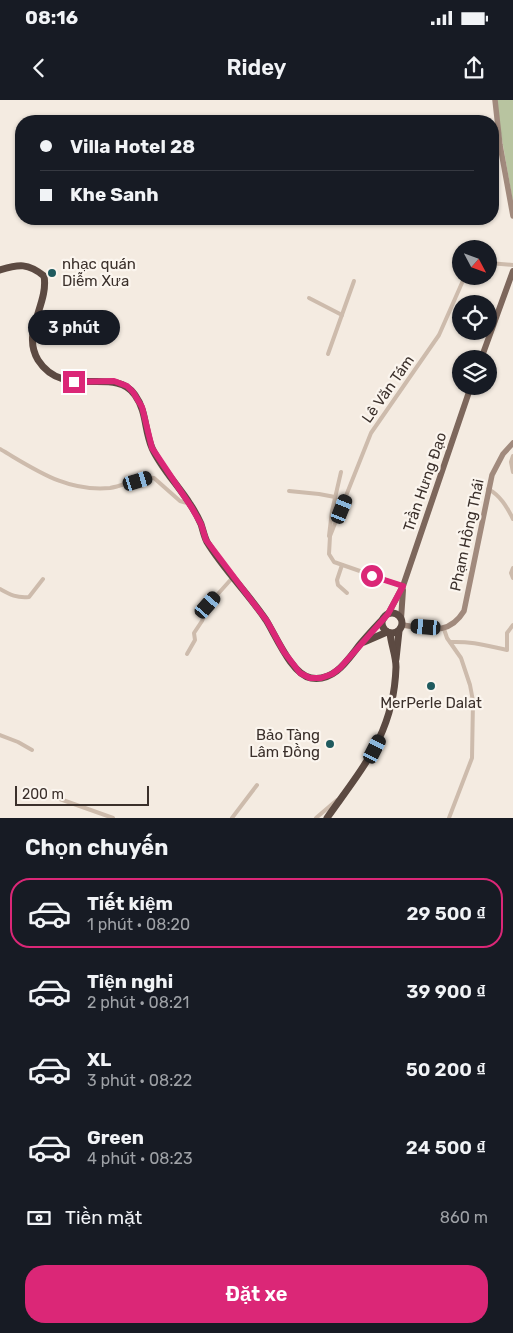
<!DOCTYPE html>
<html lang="vi">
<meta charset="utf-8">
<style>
body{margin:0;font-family:Rubik,sans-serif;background:#242831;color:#f1f3f6;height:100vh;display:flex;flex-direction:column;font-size:19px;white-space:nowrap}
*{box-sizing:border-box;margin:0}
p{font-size:16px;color:#9ea1a6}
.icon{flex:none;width:28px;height:28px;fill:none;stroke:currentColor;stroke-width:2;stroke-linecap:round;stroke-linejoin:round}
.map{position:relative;height:718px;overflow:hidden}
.sheet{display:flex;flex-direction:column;background:#171b24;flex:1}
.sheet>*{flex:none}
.hud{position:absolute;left:15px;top:15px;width:484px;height:110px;border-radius:20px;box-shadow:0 1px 4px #0004;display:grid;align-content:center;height:110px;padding:0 25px;background:#171b24}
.needle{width:32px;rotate:131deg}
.buttons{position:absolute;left:452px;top:140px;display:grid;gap:10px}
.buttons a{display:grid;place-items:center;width:45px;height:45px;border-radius:50%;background:#171b24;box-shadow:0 1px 4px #0004;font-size:25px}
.scale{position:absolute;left:15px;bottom:12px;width:134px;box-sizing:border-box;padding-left:5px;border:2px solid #3b302b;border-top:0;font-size:14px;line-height:18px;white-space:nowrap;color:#3b302b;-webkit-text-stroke:4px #fbf5ee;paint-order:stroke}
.end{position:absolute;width:22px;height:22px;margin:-11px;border:6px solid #db2777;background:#fff;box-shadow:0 0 0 2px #fff}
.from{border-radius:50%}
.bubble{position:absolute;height:35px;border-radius:18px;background:#171b24;box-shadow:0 1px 4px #0004;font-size:16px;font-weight:600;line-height:35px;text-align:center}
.car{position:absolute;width:15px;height:30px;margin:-15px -8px;border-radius:6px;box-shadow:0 0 4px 1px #0007;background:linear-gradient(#222 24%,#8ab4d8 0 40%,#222 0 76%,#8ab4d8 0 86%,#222 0)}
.hud b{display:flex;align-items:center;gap:18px;height:48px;font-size:19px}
.hud b+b{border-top:1px solid #363941}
.hud i{width:12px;height:12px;background:#f1f3f6}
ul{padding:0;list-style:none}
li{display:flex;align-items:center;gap:15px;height:70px;margin:0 10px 8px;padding:0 15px;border:2px solid transparent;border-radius:20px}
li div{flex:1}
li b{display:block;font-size:19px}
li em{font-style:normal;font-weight:600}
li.active{border-color:#db2777}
li>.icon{width:45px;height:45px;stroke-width:1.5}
h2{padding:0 25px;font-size:22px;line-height:60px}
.pay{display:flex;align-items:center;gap:12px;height:55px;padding:0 25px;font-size:19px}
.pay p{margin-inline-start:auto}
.button{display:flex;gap:10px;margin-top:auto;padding:10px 25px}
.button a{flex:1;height:58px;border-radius:20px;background:#db2777;color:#fff;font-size:20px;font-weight:600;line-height:58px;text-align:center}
.status{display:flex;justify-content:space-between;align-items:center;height:35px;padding:0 25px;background:#171b24;direction:ltr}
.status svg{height:14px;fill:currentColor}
header{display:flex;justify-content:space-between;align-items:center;height:65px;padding:0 25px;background:#171b24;font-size:22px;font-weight:600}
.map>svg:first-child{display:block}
</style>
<div class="status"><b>08:16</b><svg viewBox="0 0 49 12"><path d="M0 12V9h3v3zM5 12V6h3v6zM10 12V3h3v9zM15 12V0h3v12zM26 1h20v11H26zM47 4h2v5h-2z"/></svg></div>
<header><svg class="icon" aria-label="back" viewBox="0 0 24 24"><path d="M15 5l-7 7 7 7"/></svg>Ridey<svg class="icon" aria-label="share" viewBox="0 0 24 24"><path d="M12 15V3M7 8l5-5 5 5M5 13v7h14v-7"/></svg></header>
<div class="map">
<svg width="513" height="718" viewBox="0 0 513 718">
<rect width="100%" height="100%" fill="#f4ebe1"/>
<polygon fill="#b8c4a0" points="497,0 513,0 513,103 499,22"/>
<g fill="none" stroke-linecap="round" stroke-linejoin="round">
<g stroke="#cdbbac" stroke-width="4">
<polyline points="489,163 513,165"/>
<polyline points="309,198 342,215"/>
<polyline points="328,254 354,181"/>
<path d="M0 349C36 370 66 392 110 388 123 386 143 376 154 378L180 401 187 403"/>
<polyline points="513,356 511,362 513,372"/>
<path d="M488 389C500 395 507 407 513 419"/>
<polyline points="289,391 319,394 335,397"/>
<polyline points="329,436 332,411 341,372"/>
<polyline points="342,465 337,480 338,485 347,493"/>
<polyline points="513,468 511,473 513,478"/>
<polyline points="403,486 334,462 329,454 330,436 371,333 439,235 465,176"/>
<path d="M0 489C10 495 17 498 29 497L43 479"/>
<polyline points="444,529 447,538 461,558 470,585 473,601 472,658 449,718"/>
<path d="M451 542C471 541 488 546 507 550V533L513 525"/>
<polyline points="187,554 195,540 194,533 202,521 208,505 234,476"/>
<polyline points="0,635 18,642 32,650"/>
<polyline points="57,698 113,718"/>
<polyline points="232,718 257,685"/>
<polyline points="316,718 337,700"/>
</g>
<g stroke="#a18a7d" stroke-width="5.5">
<polyline points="495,0 500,45 513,116"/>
<path d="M402 525C428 528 448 537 464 511L492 375 503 354 513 343"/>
</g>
<g stroke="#7d675c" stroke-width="6">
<polyline points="481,259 513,171"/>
<polyline points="388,514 403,486 471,286"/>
<polyline points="401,519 403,490"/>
</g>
<g stroke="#5c4a42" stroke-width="7">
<path d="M0 170C19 164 28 163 44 176 49 204 21 232 38 260 64 301 115 265 135 295 147 312 144 329 152 348 161 368 178 385 190 404 194 410 198 417 201 424 203 430 204 436 207 442 224 470 248 493 266 520 276 536 292 575 311 578 335 582 348 559 361 543 368 535 376 526 384 518"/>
<circle cx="392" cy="523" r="10"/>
<polyline points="364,542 387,532"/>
<polyline points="396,559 399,531"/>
<path d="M327 718C363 667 394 633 396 567 396 556 391 544 390 533"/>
</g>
</g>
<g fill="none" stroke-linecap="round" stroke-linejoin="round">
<polyline stroke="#db2777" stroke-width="6" points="74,282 114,281 127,286 133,292 142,307 152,348 192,408 201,424 206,440 267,521 284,552 300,573 310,578 321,578 332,574 340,568 388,514 403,486 372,476"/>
</g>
<g fill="#1f5a5e" stroke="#fbf5ee" stroke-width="2">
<circle cx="52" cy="173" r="5"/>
<circle cx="431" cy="586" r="5"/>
<circle cx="330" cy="644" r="5"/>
</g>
<g text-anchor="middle" stroke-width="4.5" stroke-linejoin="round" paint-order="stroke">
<g font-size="15" fill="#3b302b" stroke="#fbf5ee" text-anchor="start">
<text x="62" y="169">nhạc quán<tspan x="62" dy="17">Diễm Xưa</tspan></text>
<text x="431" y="608" text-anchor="middle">MerPerle Dalat</text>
<text x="320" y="640" text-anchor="end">Bảo Tàng<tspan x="320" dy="17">Lâm Đồng</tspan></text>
</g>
<g font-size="15" fill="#3b302b" stroke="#fbf5ee">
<text transform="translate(388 289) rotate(-55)" y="5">Lê Văn Tám</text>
<text transform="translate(425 382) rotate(-71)" y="5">Trần Hưng Đạo</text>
<text transform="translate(467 435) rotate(-78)" y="5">Phạm Hồng Thái</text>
</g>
</g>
</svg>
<div class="buttons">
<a><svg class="needle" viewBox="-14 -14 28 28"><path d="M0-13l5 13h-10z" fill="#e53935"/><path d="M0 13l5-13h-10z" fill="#9ea1a6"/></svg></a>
<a><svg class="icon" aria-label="locate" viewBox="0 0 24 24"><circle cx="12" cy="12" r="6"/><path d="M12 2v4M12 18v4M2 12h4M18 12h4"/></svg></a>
<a><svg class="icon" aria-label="layers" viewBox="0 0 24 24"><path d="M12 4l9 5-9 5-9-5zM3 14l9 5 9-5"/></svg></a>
</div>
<div class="scale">200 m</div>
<i class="end from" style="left:372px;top:476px"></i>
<i class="end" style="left:74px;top:282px"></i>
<div class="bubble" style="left:28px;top:210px;width:92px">3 phút</div>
<i class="car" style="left:138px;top:381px;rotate:73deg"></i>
<i class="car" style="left:342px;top:409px;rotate:22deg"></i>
<i class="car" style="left:208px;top:505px;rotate:41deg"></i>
<i class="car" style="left:426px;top:527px;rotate:275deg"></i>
<i class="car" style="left:375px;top:649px;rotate:27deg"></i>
<div class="hud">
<b><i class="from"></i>Villa Hotel 28</b>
<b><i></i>Khe Sanh</b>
</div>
</div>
<section class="sheet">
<h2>Chọn chuyến</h2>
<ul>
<li class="active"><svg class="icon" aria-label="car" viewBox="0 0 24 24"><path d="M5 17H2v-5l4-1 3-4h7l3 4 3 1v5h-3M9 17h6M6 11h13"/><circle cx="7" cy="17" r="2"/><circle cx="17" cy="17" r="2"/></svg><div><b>Tiết kiệm</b><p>1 phút · 08:20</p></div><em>29 500 ₫</em></li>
<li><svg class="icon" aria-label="car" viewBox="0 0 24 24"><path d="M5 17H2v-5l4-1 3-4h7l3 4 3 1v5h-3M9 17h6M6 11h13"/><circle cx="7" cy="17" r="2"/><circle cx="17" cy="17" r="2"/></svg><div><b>Tiện nghi</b><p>2 phút · 08:21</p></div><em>39 900 ₫</em></li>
<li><svg class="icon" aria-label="car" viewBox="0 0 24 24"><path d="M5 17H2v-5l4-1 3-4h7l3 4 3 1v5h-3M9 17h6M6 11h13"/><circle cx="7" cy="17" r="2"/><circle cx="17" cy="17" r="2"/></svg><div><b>XL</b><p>3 phút · 08:22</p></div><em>50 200 ₫</em></li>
<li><svg class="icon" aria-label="car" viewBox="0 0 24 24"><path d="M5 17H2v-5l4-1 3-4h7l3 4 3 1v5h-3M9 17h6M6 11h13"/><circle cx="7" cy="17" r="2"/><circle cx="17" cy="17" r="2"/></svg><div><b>Green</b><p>4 phút · 08:23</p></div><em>24 500 ₫</em></li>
</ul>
<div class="pay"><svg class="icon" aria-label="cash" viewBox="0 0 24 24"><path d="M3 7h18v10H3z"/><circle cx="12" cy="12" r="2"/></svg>Tiền mặt<p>860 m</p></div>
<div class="button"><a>Đặt xe</a></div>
</section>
